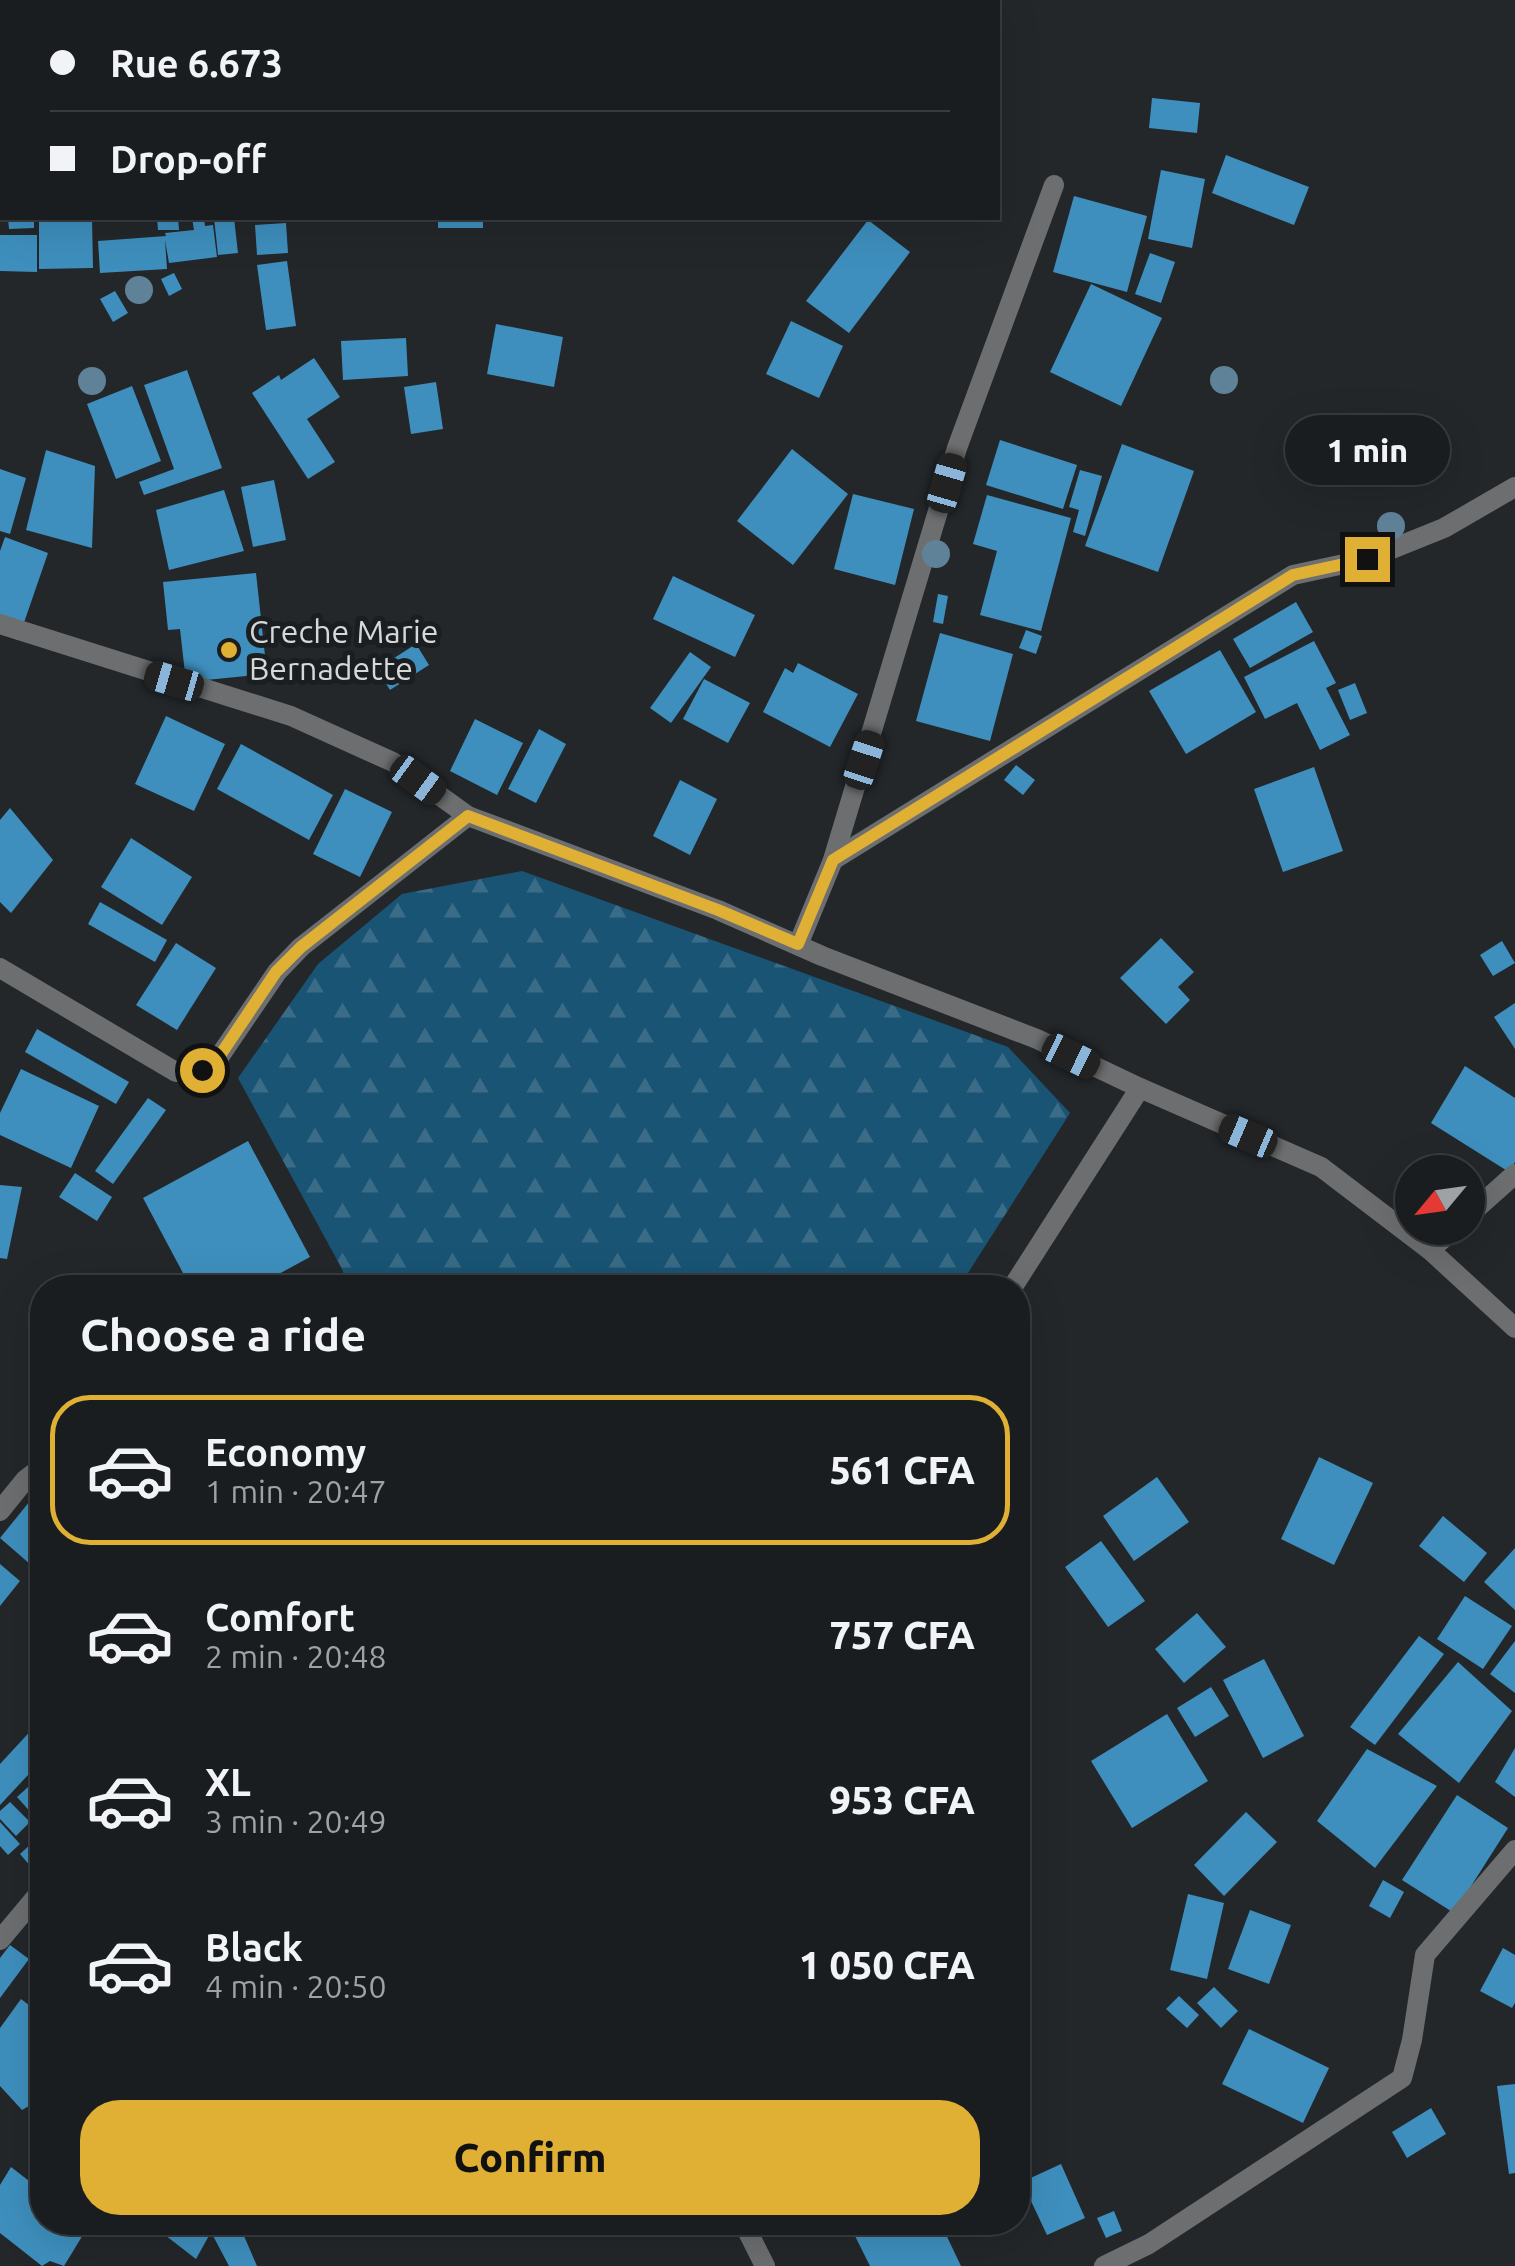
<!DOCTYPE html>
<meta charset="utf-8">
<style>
body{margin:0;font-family:Ubuntu,sans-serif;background:#272a2d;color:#f1f3f6;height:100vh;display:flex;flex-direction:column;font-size:38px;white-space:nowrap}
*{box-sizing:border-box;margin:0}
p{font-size:32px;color:#9fa2a5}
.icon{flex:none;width:55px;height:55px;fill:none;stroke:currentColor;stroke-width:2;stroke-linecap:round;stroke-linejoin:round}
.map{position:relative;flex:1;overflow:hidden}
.panel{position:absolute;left:30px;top:1275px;width:1000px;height:960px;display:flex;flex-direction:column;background:#1a1d20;border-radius:40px;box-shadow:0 10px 40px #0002,0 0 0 2px #383b3e}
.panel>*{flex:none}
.hud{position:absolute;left:0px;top:0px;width:1000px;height:220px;box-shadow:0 10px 40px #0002,0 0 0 2px #383b3e;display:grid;align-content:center;height:220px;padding:0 50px;background:#1a1d20}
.needle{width:65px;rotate:241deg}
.buttons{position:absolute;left:1395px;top:1155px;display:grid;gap:20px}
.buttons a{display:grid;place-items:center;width:90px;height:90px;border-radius:50%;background:#1a1d20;box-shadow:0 10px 40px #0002,0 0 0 2px #383b3e;font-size:50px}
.end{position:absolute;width:45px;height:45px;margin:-22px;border:12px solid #dfb034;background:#111;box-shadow:0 0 0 5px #111}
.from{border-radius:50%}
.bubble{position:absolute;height:70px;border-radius:35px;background:#1a1d20;box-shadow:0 10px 40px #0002,0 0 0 2px #383b3e;font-size:32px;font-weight:800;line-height:70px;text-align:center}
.car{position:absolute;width:30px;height:60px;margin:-30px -15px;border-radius:12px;box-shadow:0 0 8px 2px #0007;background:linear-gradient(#222 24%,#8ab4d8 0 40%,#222 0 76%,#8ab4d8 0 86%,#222 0)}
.hud b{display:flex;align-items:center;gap:35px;height:95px;font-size:38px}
.hud b+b{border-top:2px solid #383b3e}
.hud i{width:25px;height:25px;background:#f1f3f6}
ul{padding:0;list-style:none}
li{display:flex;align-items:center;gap:30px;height:150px;margin:0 20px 15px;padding:0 30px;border:5px solid transparent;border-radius:40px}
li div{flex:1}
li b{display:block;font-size:38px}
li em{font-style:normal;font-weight:800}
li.selected{border-color:#dfb034}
li>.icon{width:90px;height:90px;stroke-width:1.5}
h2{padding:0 50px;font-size:45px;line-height:120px}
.cta{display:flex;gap:20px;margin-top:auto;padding:20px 50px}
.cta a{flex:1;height:115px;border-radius:40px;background:#dfb034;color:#111;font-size:40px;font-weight:800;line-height:115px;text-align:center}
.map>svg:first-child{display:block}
</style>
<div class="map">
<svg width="1515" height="2266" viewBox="0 0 1515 2266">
<defs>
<pattern id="forest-firs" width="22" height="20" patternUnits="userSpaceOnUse" patternTransform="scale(2.5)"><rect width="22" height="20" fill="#195474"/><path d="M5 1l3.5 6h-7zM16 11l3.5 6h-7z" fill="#3a6c87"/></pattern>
</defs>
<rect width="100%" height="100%" fill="#23272a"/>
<polygon fill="url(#forest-firs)" points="522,871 1008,1047 1070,1113 959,1287 348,1287 342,1269 238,1078 318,964 402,894"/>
<g fill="#3e8fbe">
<polygon points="1152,98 1200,103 1197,133 1149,128"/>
<polygon points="1226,155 1309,187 1294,225 1212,193"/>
<polygon points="1161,170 1205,179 1192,248 1148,239"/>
<polygon points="1074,196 1147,216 1127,292 1053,272"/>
<polygon points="8,218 34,218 34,228 9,229"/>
<polygon points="39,218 92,218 93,268 39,269"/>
<polygon points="157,218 178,218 179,230 158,230"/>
<polygon points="192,218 204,218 205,226 213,225 217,257 169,263 165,240 167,269 100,273 98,241 166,236 165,233 194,230"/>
<polygon points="214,218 234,218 238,253 218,255"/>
<rect x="438" y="218" width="45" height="10"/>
<polygon points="868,220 910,252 849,333 806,301"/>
<polygon points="286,223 288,253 257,255 255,225"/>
<polygon points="0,235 37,235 37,272 0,271"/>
<polygon points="1150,253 1175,262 1161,303 1135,294"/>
<polygon points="287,261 296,326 266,330 257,265"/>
<polygon points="174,273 182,289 169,296 161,279"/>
<polygon points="1091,284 1162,318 1121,406 1050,372"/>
<polygon points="115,291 128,313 113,322 100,299"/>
<polygon points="791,321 843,346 819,398 766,374"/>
<polygon points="496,324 563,337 554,387 487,374"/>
<polygon points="406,338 408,376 343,380 341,341"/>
<polygon points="314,358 340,397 307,419 335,462 308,479 252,393 279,375 281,380"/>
<polygon points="187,370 222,468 144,495 139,482 174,469 144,385"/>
<polygon points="436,382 443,429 411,434 404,387"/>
<polygon points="132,386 161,461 116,479 87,404"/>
<polygon points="1000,440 1077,465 1063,509 986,485"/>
<polygon points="1122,444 1194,471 1158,572 1085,546"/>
<polygon points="792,449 848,494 793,565 737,521"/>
<polygon points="46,450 95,466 92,548 26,530"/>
<polygon points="0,469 26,478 10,534 0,531"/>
<polygon points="1080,470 1102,476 1085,536 1073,532 1079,510 1069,507"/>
<polygon points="274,480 286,540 253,547 241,487"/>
<polygon points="224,490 244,551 169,570 156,510"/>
<polygon points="853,494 914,509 895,585 834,569"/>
<polygon points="987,495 1071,518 1041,631 980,615 997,551 973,544"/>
<polygon points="5,537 48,553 18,640 0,634 0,551"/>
<polygon points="256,573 267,674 186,682 180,629 168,630 163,582"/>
<polygon points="673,576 755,615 735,657 653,619"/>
<polygon points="938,594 948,596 943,624 933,622"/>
<polygon points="1296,602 1313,632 1250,668 1233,639"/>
<polygon points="1026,630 1042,636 1036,654 1019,648"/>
<polygon points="940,633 1013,654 990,741 916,721"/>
<polygon points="1314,641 1336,683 1326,688 1350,735 1320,750 1297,703 1265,719 1244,677"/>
<polygon points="416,644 429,665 390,690 377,669"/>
<polygon points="1220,650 1256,712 1186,754 1149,691"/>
<polygon points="690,652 711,667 671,723 650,708"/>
<polygon points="798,663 858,694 830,747 763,712 785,668 793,673"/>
<polygon points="704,679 750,703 728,743 683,719"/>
<polygon points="1355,683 1367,713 1350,720 1338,690"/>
<polygon points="166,716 225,744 194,811 135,784"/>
<polygon points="475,719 523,743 497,795 450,771"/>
<polygon points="539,729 566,744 536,803 508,789"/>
<polygon points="241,744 333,795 309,840 217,789"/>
<polygon points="1016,765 1035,780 1023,795 1004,780"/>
<polygon points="1314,767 1343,851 1283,872 1254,789"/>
<polygon points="680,780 717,799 690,855 653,836"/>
<polygon points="345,789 392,812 360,877 313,854"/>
<polygon points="10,808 53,860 11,913 0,902 0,820"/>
<polygon points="131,838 192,877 162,925 101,887"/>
<polygon points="100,902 167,940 155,962 88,924"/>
<polygon points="1161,938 1194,972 1178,987 1190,1000 1166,1024 1120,978"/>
<polygon points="1502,941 1515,963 1493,976 1480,955"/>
<polygon points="176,943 216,968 177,1030 136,1005"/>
<polygon points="1515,1003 1515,1049 1494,1017"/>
<polygon points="37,1029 129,1082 116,1104 25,1052"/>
<polygon points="1465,1066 1515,1098 1515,1162 1509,1172 1431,1123"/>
<polygon points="21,1069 99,1106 71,1168 0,1135 0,1113"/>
<polygon points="148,1098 166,1110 113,1184 95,1171"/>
<polygon points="248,1141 310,1257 253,1288 191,1288 143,1198"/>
<polygon points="75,1173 112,1197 97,1221 59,1197"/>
<polygon points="0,1185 22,1187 7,1259 0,1258"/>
<polygon points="1319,1457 1373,1483 1334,1565 1281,1539"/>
<polygon points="1157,1477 1189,1522 1134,1561 1103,1516"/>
<polygon points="34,1496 42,1504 42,1566 38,1571 0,1538"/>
<polygon points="1443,1516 1487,1553 1464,1582 1419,1546"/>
<polygon points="1101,1541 1145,1601 1108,1627 1065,1567"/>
<polygon points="1515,1548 1515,1610 1484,1582"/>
<polygon points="0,1564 20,1581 0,1606"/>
<polygon points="1465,1596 1512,1626 1483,1669 1437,1639"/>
<polygon points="1197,1613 1226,1647 1184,1683 1155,1649"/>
<polygon points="1419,1636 1444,1654 1375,1745 1350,1727"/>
<polygon points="1515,1641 1515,1693 1490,1674"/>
<polygon points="1264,1659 1304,1736 1263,1758 1223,1680"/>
<polygon points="1458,1662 1512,1711 1459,1783 1398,1734"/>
<polygon points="1211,1687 1229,1716 1195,1737 1177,1708"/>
<polygon points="1167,1714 1208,1781 1132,1828 1091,1761"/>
<polygon points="37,1724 42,1729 42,1760 0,1805 0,1764"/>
<polygon points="1515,1748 1515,1797 1495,1782"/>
<polygon points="1367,1749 1437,1786 1375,1868 1317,1821"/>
<polygon points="38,1778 42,1783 42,1825 17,1797"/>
<polygon points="1457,1795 1508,1828 1454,1913 1402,1880"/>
<polygon points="10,1802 30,1822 16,1836 0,1819 0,1811"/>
<polygon points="1246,1812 1277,1842 1224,1896 1194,1865"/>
<polygon points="0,1822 20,1844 8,1855 0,1846"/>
<polygon points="32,1843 42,1856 42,1870 38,1875 20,1854"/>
<polygon points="1383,1880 1404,1892 1390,1918 1369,1906"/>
<polygon points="1188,1894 1224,1903 1207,1979 1170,1970"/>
<polygon points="1250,1910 1291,1925 1269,1984 1228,1969"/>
<polygon points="10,1945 29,1959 0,1998 0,1958"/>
<polygon points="1503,1948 1515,1955 1515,2003 1512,2008 1480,1991"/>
<polygon points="1214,1987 1238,2011 1221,2028 1197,2003"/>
<polygon points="1179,1996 1199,2015 1187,2028 1166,2009"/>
<polygon points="21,1999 42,2015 42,2092 36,2102 22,2110 0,2086 0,2028"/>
<polygon points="1249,2029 1329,2068 1303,2123 1222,2084"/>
<polygon points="1515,2084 1515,2173 1509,2174 1497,2086"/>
<polygon points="1431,2108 1446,2134 1407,2158 1392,2132"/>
<polygon points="1061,2164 1085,2218 1047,2235 1022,2182"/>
<polygon points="11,2167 42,2191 42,2222 85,2222 89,2225 64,2266 50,2261 42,2266 0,2233 0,2185"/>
<polygon points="1114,2211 1122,2231 1106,2238 1097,2218"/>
<polygon points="148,2222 238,2222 257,2266 229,2266 211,2232 196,2259"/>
<polygon points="848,2222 940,2222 961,2266 870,2266"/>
</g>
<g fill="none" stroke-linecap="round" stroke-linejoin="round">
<g stroke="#6c6e6f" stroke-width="20">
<polyline points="421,0 421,2"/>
<polyline points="0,114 2,114"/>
<polyline points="0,624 291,716 393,762 468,816 301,947 277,972 217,1060 202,1071 176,1072 0,968"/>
<polyline points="468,816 718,910 822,956 1037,1039 1140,1088 1321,1167 1430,1250 1515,1328"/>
<polyline points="833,860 1293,575 1367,559 1444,528 1515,487"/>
<polyline points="798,945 833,860 957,448 1054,185"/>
<polyline points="1468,1216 1515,1174"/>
<polyline points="1430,1250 1455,1228"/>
<polyline points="1012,1288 1140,1088"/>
<polyline points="0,1511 25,1480 42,1467"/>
<polyline points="0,1940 42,1890"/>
<polyline points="743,2222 765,2266"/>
<polyline points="1104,2266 1149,2244 1402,2078 1412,2040 1425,1955 1515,1850"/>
</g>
</g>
<g fill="#608299">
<circle cx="139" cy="290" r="14"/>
<circle cx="1224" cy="380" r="14"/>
<circle cx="92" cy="381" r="14"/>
<circle cx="1391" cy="526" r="14"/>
<circle cx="936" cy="554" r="14"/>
</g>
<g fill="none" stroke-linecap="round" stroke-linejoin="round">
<polyline stroke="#dfb034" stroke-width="12" points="202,1070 217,1060 276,972 301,947 468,816 718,910 798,944 833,860 1293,575 1367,559"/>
</g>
<circle fill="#dfb034" stroke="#1a1e20" stroke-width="4" cx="229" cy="650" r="10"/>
<g text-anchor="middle" stroke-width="10" stroke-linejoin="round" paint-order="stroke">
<g font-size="32" fill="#d5d7d9" stroke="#1a1e20" text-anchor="start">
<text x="249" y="643">Creche Marie<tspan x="249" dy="37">Bernadette</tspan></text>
</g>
</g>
</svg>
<div class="buttons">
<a><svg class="needle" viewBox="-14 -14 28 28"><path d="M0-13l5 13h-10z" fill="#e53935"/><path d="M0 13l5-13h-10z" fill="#9fa2a5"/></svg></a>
</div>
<i class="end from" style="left:202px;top:1070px"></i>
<i class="end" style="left:1367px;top:559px"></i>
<div class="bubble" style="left:1285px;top:415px;width:165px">1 min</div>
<i class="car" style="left:947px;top:483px;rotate:16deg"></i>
<i class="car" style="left:174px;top:681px;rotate:286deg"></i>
<i class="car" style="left:864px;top:760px;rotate:18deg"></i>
<i class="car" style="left:418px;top:780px;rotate:126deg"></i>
<i class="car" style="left:1071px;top:1056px;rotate:116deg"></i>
<i class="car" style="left:1248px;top:1136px;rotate:293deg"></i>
<div class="hud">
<b><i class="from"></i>Rue 6.673</b>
<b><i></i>Drop-off</b>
</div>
<section class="panel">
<h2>Choose a ride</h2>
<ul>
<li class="selected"><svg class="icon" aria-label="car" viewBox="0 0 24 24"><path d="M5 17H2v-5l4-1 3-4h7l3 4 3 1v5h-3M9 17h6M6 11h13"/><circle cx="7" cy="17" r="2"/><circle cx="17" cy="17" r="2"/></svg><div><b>Economy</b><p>1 min · 20:47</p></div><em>561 CFA</em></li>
<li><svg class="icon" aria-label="car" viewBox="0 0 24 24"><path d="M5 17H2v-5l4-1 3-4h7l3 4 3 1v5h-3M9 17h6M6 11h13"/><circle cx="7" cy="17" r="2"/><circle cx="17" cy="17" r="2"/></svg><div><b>Comfort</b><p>2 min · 20:48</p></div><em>757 CFA</em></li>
<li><svg class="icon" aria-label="car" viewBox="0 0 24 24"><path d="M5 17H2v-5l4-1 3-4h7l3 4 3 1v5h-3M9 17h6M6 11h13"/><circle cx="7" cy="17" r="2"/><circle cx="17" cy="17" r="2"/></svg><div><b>XL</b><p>3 min · 20:49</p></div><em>953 CFA</em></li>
<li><svg class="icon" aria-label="car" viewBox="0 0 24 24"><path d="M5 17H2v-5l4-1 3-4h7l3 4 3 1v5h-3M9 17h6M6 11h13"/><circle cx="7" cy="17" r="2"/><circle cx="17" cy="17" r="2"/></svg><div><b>Black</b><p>4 min · 20:50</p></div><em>1 050 CFA</em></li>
</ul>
<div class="cta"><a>Confirm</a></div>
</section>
</div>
